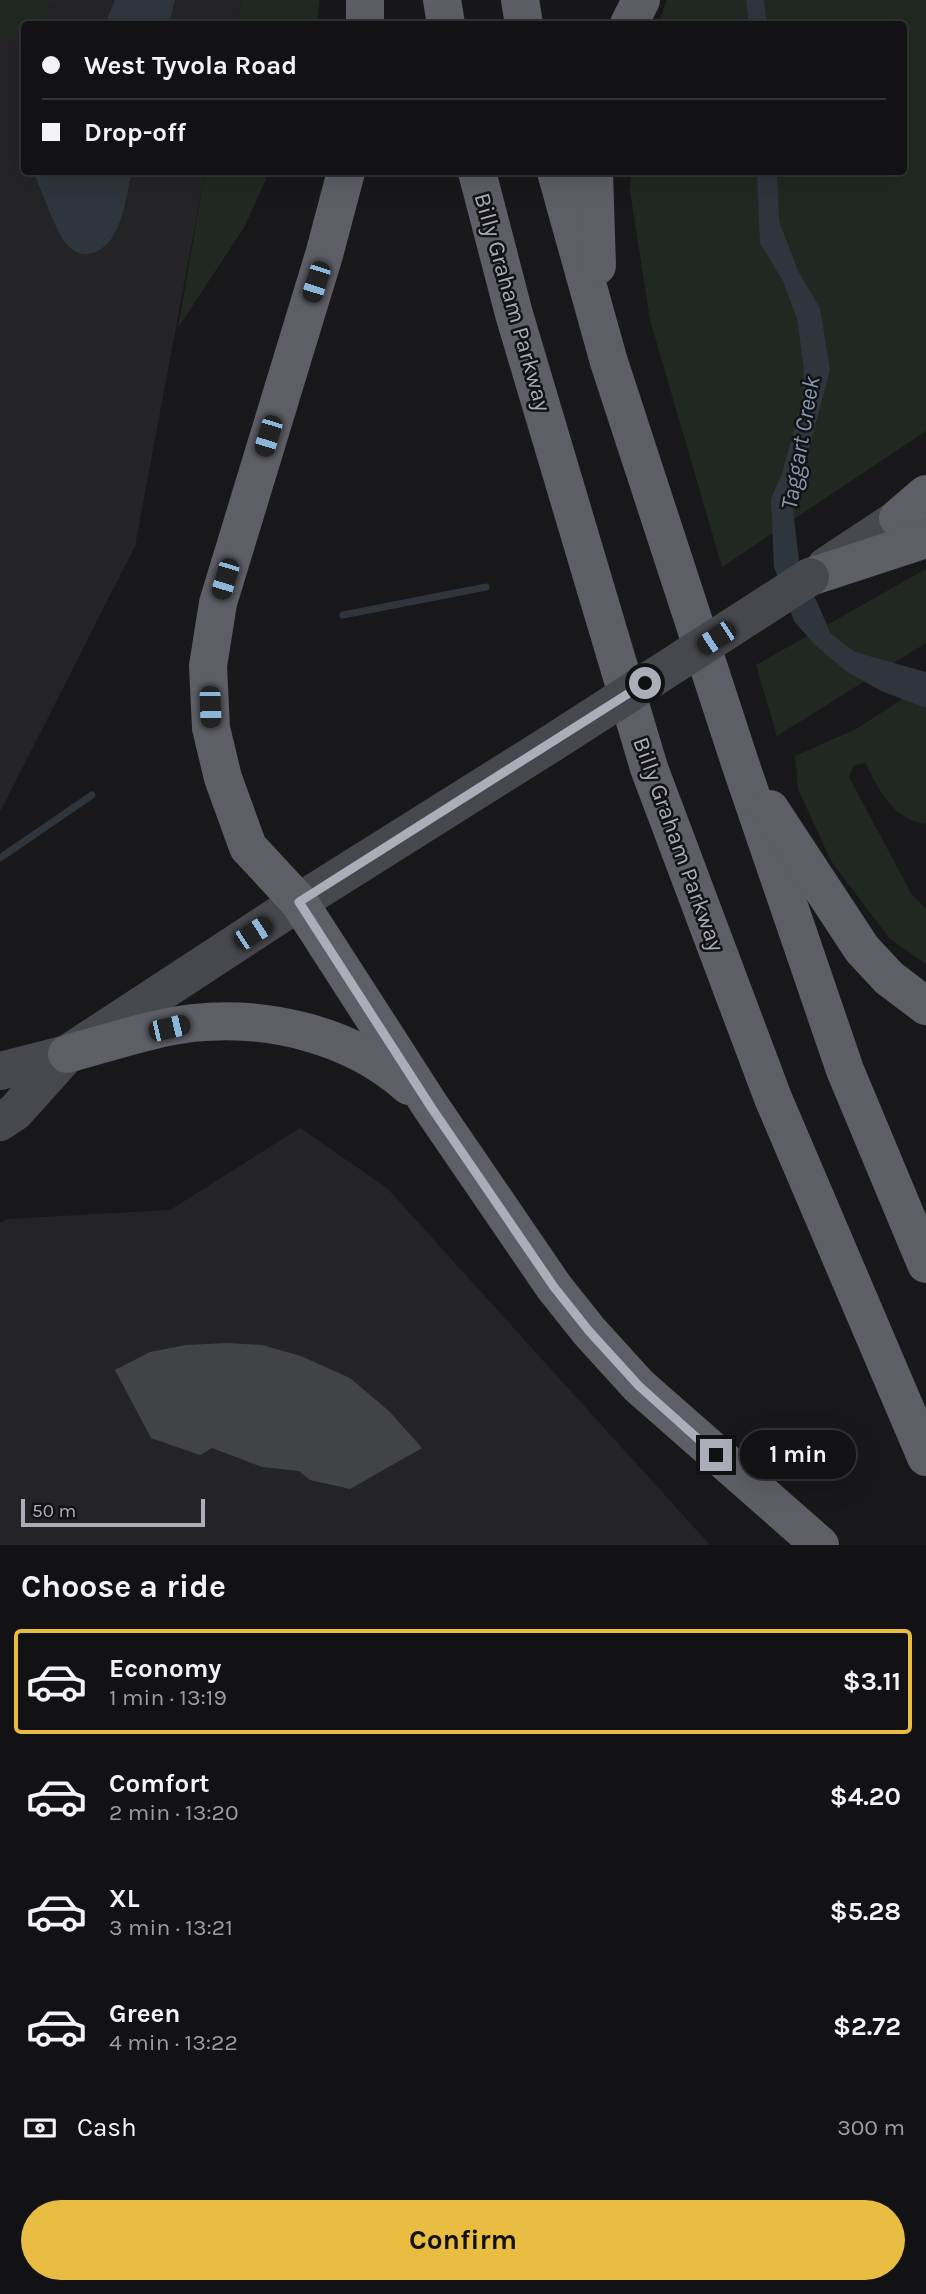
<!DOCTYPE html>
<meta charset="utf-8">
<style>
body{margin:0;font-family:Karla,sans-serif;background:#1b1b1d;color:#f1f3f6;height:100vh;display:flex;flex-direction:column;font-size:26px;white-space:nowrap}
*{box-sizing:border-box;margin:0}
p{font-size:23px;color:#9c9ea0}
.icon{flex:none;width:38px;height:38px;fill:none;stroke:currentColor;stroke-width:2;stroke-linecap:round;stroke-linejoin:round}
.map{position:relative;height:1545px;overflow:hidden}
.drawer{display:flex;flex-direction:column;background:#121214;flex:1}
.drawer>*{flex:none}
.guide{position:absolute;left:21px;top:21px;width:886px;height:154px;border-radius:7px;box-shadow:0 7px 28px #0002,0 0 0 2px #313234;display:grid;align-content:center;height:154px;padding:0 21px;background:#121214}
.scale{position:absolute;left:21px;bottom:18px;width:184px;box-sizing:border-box;padding-left:7px;border:4px solid #abaeb9;border-top:0;font-size:19px;line-height:24px;white-space:nowrap;color:#abaeb9;-webkit-text-stroke:5px #131315;paint-order:stroke}
.end{position:absolute;width:32px;height:32px;margin:-16px;border:9px solid #abaeb9;background:#111;box-shadow:0 0 0 4px #111}
.from{border-radius:50%}
.bubble{position:absolute;height:49px;border-radius:24px;background:#121214;box-shadow:0 7px 28px #0002,0 0 0 2px #313234;font-size:23px;font-weight:700;line-height:49px;text-align:center}
.car{position:absolute;width:21px;height:42px;margin:-21px -10px;border-radius:9px;box-shadow:0 0 5px 2px #0007;background:linear-gradient(#222 24%,#8ab4d8 0 40%,#222 0 76%,#8ab4d8 0 86%,#222 0)}
.guide b{display:flex;align-items:center;gap:24px;height:66px;font-size:26px}
.guide b+b{border-top:2px solid #313234}
.guide i{width:18px;height:18px;background:#f1f3f6}
ul{padding:0;list-style:none}
li{display:flex;align-items:center;gap:21px;height:105px;margin:0 14px 10px;padding:0 7px;border:4px solid transparent;border-radius:7px}
li div{flex:1}
li b{display:block;font-size:26px}
li em{font-style:normal;font-weight:700}
li.on{border-color:#e8bd42}
li>.icon{width:63px;height:63px;stroke-width:1.5}
h2{padding:0 21px;font-size:32px;line-height:84px}
.pay{display:flex;align-items:center;gap:18px;height:77px;padding:0 21px;font-size:26px}
.pay p{margin-inline-start:auto}
.cta{display:flex;gap:14px;margin-top:auto;padding:14px 21px}
.cta a{flex:1;height:80px;border-radius:42px;background:#e8bd42;color:#111;font-size:28px;font-weight:700;line-height:80px;text-align:center}
.map>svg:first-child{display:block}
</style>
<div class="map">
<svg width="926" height="1545" viewBox="0 0 926 1545">
<rect width="100%" height="100%" fill="#18181a"/>
<g fill="#242427">
<polygon points="0,0 242,0 237,24 24,24 24,172 205,172 135,546 0,812"/>
<polygon points="300,1128 387,1188 710,1545 0,1545 0,1223 7,1219 170,1210"/>
</g>
<g fill="#202821">
<polygon points="0,0 49,0 46,24 24,24 24,33 0,36"/>
<polygon points="242,0 319,0 317,24 237,24"/>
<polygon points="667,0 926,0 926,431 722,567 650,320 630,191 631,172 903,172 903,24 658,24"/>
<polygon points="205,172 269,172 245,226 178,328"/>
<polygon points="926,569 926,643 777,736 756,665"/>
<path d="M926 684V824C895 821 877 789 866 763L854 765 849 777 912 895 926 909V964L890 939 831 861 798 789 795 756 856 729Z"/>
</g>
<g fill="#2e353d">
<polygon points="115,0 175,0 169,24 105,24"/>
<polygon points="746,0 764,0 767,24 749,24"/>
<path d="M33 172H132C125 198 122 249 88 254 77 255 67 247 62 238 50 217 43 193 33 172Z"/>
<polygon points="757,172 777,172 779,221 798,271 820,308 830,370 793,509 799,561 831,634 855,652 926,672 926,708 881,691 846,671 814,644 794,621 774,567 771,499 782,474 802,401 804,368 797,319 783,281 760,243"/>
</g>
<g fill="none" stroke-linecap="round" stroke-linejoin="round">
<g stroke="#2e353d" stroke-width="7">
<polyline points="343,615 486,587"/>
<polyline points="0,858 92,795"/>
</g>
</g>
<polygon fill="#424347" points="227,1343 262,1345 301,1356 350,1378 389,1411 422,1448 350,1489 310,1480 299,1471 262,1467 212,1448 200,1455 151,1438 115,1370 150,1352 186,1345"/>
<g fill="none" stroke-linecap="round" stroke-linejoin="round">
<g stroke="#47484e" stroke-width="38">
<polyline points="826,566 926,500"/>
<polyline points="0,1071 67,1054"/>
<polyline points="0,1122 15,1112 67,1054 299,902 552,743"/>
</g>
<g stroke="#5d5e66" stroke-width="38">
<polyline points="442,0 446,24"/>
<polyline points="520,0 524,24"/>
<polyline points="365,24 365,0"/>
<polyline points="629,24 641,0"/>
<polyline points="346,172 324,255 218,603 208,666 211,728 223,778 248,847 299,902 431,1107 554,1287 589,1331 639,1386 820,1545"/>
<polyline points="477,172 514,314 649,768 773,1098 926,1457"/>
<polyline points="556,172 609,362 740,763 845,1070 926,1264"/>
<polyline points="594,172 597,266"/>
<polyline points="898,518 926,494"/>
<polyline points="810,577 926,539"/>
<polyline points="770,809 862,949 889,978 926,1006"/>
<path d="M67 1054C108 1043 151 1028 193 1023 268 1015 352 1035 409 1086"/>
</g>
<polyline stroke="#47484e" stroke-width="38" points="552,743 810,577"/>
</g>
<g fill="none" stroke-linecap="round" stroke-linejoin="round">
<polyline stroke="#abaeb9" stroke-width="9" points="645,683 299,902 431,1107 554,1287 589,1331 639,1386 716,1455"/>
</g>
<g text-anchor="middle" stroke-width="5" stroke-linejoin="round" paint-order="stroke">
<g font-size="23" fill="#abaeb9" stroke="#131315">
<text transform="translate(513 302) rotate(74)" y="8">Billy Graham Parkway</text>
<text transform="translate(679 844) rotate(70)" y="8">Billy Graham Parkway</text>
</g>
<g font-size="24" font-style="italic" fill="#8499b1" stroke="#131315">
<text transform="translate(800 443) rotate(-80)" y="8">Taggart Creek</text>
</g>
</g>
</svg>
<div class="scale">50 m</div>
<i class="end from" style="left:645px;top:683px"></i>
<i class="end" style="left:716px;top:1455px"></i>
<div class="bubble" style="left:740px;top:1430px;width:116px">1 min</div>
<i class="car" style="left:316px;top:282px;rotate:198deg"></i>
<i class="car" style="left:268px;top:436px;rotate:197deg"></i>
<i class="car" style="left:225px;top:579px;rotate:197deg"></i>
<i class="car" style="left:716px;top:638px;rotate:237deg"></i>
<i class="car" style="left:210px;top:707px;rotate:178deg"></i>
<i class="car" style="left:253px;top:933px;rotate:57deg"></i>
<i class="car" style="left:169px;top:1028px;rotate:77deg"></i>
<div class="guide">
<b><i class="from"></i>West Tyvola Road</b>
<b><i></i>Drop-off</b>
</div>
</div>
<section class="drawer">
<h2>Choose a ride</h2>
<ul>
<li class="on"><svg class="icon" aria-label="car" viewBox="0 0 24 24"><path d="M5 17H2v-5l4-1 3-4h7l3 4 3 1v5h-3M9 17h6M6 11h13"/><circle cx="7" cy="17" r="2"/><circle cx="17" cy="17" r="2"/></svg><div><b>Economy</b><p>1 min · 13:19</p></div><em>$3.11</em></li>
<li><svg class="icon" aria-label="car" viewBox="0 0 24 24"><path d="M5 17H2v-5l4-1 3-4h7l3 4 3 1v5h-3M9 17h6M6 11h13"/><circle cx="7" cy="17" r="2"/><circle cx="17" cy="17" r="2"/></svg><div><b>Comfort</b><p>2 min · 13:20</p></div><em>$4.20</em></li>
<li><svg class="icon" aria-label="car" viewBox="0 0 24 24"><path d="M5 17H2v-5l4-1 3-4h7l3 4 3 1v5h-3M9 17h6M6 11h13"/><circle cx="7" cy="17" r="2"/><circle cx="17" cy="17" r="2"/></svg><div><b>XL</b><p>3 min · 13:21</p></div><em>$5.28</em></li>
<li><svg class="icon" aria-label="car" viewBox="0 0 24 24"><path d="M5 17H2v-5l4-1 3-4h7l3 4 3 1v5h-3M9 17h6M6 11h13"/><circle cx="7" cy="17" r="2"/><circle cx="17" cy="17" r="2"/></svg><div><b>Green</b><p>4 min · 13:22</p></div><em>$2.72</em></li>
</ul>
<div class="pay"><svg class="icon" aria-label="cash" viewBox="0 0 24 24"><path d="M3 7h18v10H3z"/><circle cx="12" cy="12" r="2"/></svg>Cash<p>300 m</p></div>
<div class="cta"><a>Confirm</a></div>
</section>
